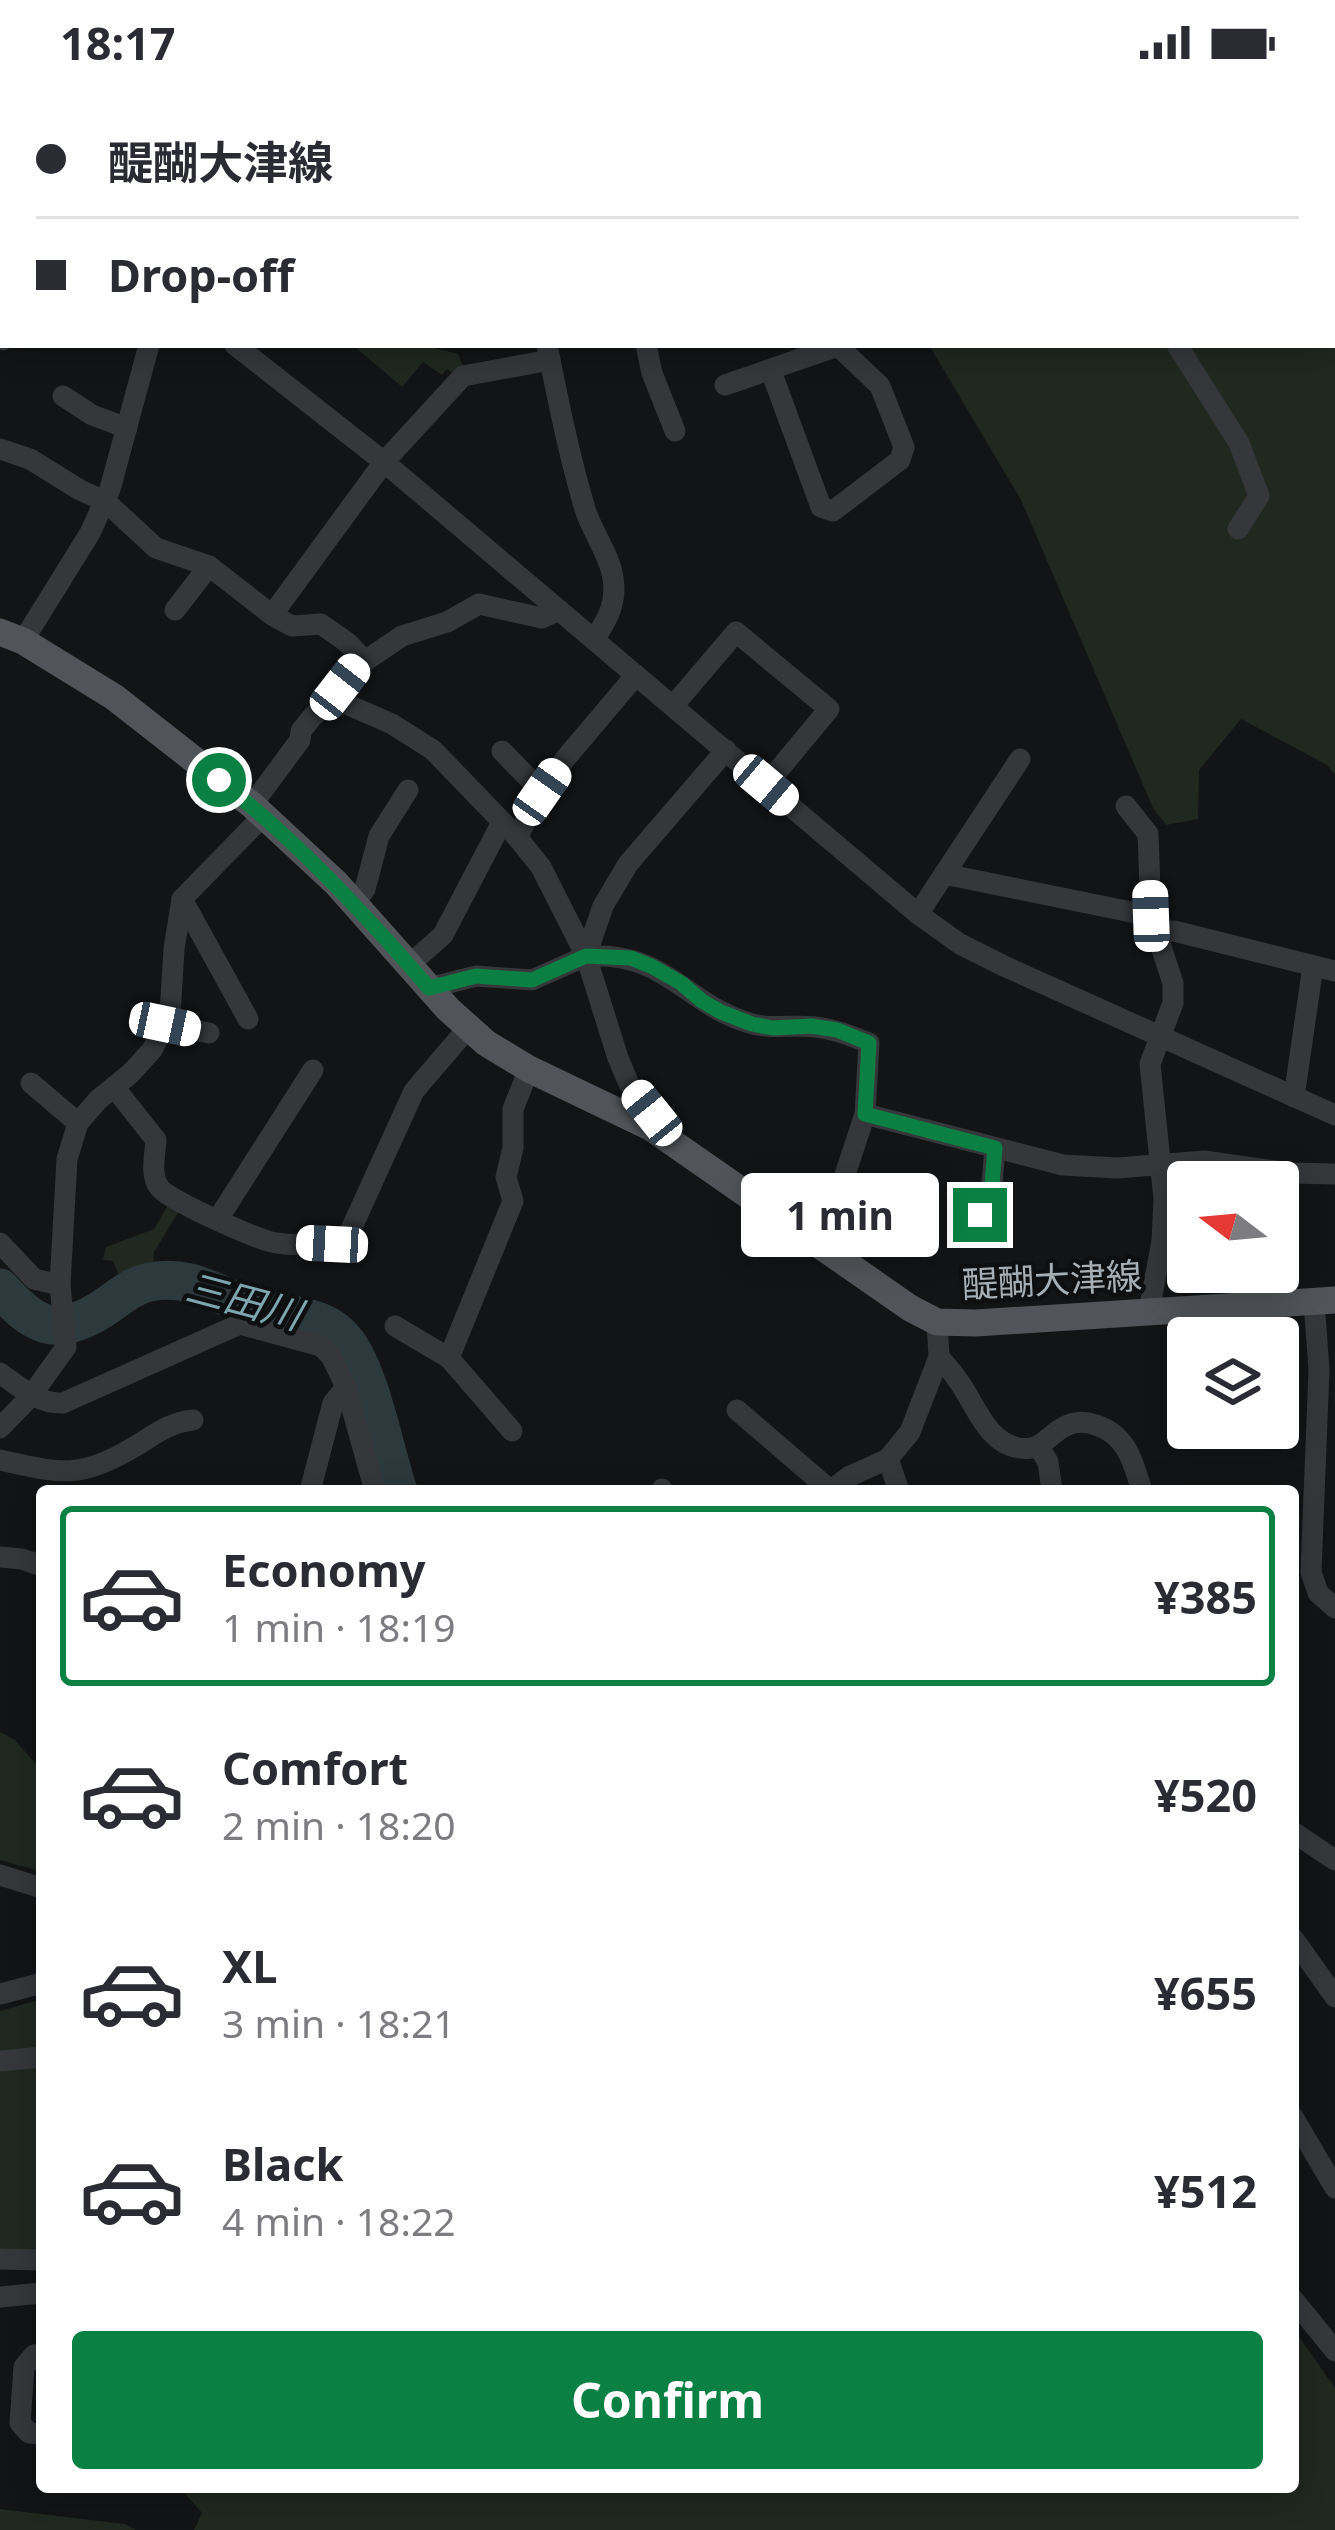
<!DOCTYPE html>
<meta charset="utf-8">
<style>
body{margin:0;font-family:"Noto Sans","Noto Sans JP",sans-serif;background:#f2f2f3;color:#2b2b33;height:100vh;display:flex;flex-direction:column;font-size:45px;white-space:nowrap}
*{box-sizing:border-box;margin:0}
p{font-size:39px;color:#7c7c81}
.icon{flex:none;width:66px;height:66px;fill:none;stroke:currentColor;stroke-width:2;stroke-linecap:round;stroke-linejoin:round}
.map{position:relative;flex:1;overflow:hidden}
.panel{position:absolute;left:36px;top:1401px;width:1263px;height:1008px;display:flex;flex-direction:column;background:#fff;border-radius:12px;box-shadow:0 6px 30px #0003}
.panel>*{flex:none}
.banner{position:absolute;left:0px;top:0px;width:1335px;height:264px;box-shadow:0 6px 30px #0003;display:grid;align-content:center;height:264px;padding:0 36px;background:#fff}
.needle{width:78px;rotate:286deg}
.buttons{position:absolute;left:1167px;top:1077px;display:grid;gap:24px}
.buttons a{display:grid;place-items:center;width:132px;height:132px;border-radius:12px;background:#fff;box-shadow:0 6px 30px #0003;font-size:60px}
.end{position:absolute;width:54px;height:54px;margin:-27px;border:15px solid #0b8043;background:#fff;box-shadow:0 0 0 6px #fff}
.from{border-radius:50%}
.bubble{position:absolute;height:84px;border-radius:12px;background:#fff;box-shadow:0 6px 30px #0003;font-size:39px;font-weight:700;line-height:84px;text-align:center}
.car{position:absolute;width:36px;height:72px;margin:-36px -18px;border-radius:15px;box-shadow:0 0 9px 3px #0007;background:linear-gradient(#fff 24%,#345 0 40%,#fff 0 76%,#345 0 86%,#fff 0)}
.banner b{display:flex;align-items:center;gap:42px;height:114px;font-size:45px}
.banner b+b{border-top:3px solid #e1e1e2}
.banner i{width:30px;height:30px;background:#2b2b33}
ul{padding:21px 0 0;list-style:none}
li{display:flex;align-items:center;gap:36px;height:180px;margin:0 24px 18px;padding:0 12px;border:6px solid transparent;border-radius:12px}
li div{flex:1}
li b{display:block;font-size:45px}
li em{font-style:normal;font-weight:700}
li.on{border-color:#0b8043}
li>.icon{width:108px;height:108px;stroke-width:1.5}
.cta{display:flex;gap:24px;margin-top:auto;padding:24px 36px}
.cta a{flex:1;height:138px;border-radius:12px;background:#0b8043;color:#fff;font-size:48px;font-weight:700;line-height:138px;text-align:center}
.status{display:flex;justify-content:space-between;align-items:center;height:84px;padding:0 60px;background:#fff;direction:ltr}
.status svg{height:33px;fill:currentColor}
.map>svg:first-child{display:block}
</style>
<div class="status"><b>18:17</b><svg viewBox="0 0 49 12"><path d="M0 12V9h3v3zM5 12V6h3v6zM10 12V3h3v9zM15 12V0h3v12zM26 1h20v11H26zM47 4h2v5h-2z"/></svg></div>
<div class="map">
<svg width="1335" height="2446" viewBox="0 0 1335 2446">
<rect width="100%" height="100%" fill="#131415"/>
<g fill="#202820">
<polygon points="734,0 1335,0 1335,691 1327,681 1241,635 1199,686 1198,735 1166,741 1153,724 1021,416 929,261 1332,261 1332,3 736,3"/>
<polygon points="422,261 458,270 463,282 454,290 447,285 442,291 423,278 402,303 355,263"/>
<polygon points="168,1121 179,1127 154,1168 152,1192 121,1197 113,1177 103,1176 106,1163 154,1145"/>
<polygon points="0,1648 15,1656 35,1679 42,1681 42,1788 0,1776"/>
<polygon points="42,1915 42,2166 0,2165 0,1927"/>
<polygon points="1293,2244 1335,2304 1335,2446 194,2446 202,2429 179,2403 1293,2403"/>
<polygon points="0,2425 125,2440 136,2446 0,2446"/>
</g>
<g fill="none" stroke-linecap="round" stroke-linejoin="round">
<path stroke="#2d3a3d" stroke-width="39" d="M0 1204C33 1241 55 1255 102 1225 118 1215 130 1202 150 1198 193 1190 217 1212 255 1224 289 1234 324 1228 347 1259 371 1292 384 1365 398 1407"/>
<g stroke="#35373a" stroke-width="21">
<polyline points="39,0 46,3"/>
<polyline points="635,0 636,3"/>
<polyline points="905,0 906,3"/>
<polyline points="451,3 452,0"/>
<polyline points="0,73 3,74"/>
<polyline points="0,140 3,142"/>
<polyline points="0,212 3,208"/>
<polyline points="0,254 3,256"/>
<polyline points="235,261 384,378 918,830 960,860 1004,882 1335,1031"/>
<path d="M547 261C558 316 569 371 585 425 592 448 610 471 613 494 617 518 608 535 595 554"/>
<polyline points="646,261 652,289 675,347"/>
<polyline points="1177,261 1239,359 1259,412 1238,445"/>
<polyline points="771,287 821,423 833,427 900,376 904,363 880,302 837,261"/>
<polyline points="725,301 838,262"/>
<polyline points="63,312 92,331 127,344"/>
<polyline points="0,365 30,375 80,406 105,417 156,464 209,482 272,531 292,542 321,540 348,559 365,577"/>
<polyline points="175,526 209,482"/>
<polyline points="272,531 384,378 463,292 550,276"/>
<polyline points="23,557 90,449 110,405 149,261"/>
<polyline points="335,615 392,640 433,666 517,753 541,783 586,872 618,974 629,1000 653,1029 650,1043"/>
<polyline points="673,622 736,548 829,625 766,701"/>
<polyline points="502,667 542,708 517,753"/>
<polyline points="542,708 565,675 636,591"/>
<polyline points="252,721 300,656 301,647 313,632 335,615 340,603 365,577 402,552 447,538 479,520 542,534 559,526"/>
<polyline points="1126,722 1148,750 1151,832 1173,899 1173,919 1150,980 1164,1115 1162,1157 1149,1227"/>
<polyline points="944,790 1151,832"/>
<polyline points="182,815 248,935"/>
<polyline points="355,819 365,805 379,752 408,706"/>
<polyline points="918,830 1020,675"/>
<polyline points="1156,848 1174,847 1335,887"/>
<path d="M586 872C668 868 682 918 749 939 771 946 792 940 815 943 834 945 851 952 869 959L865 1030 838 1112 817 1161"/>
<polyline points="409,881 443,851 502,738"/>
<polyline points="429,904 476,892 532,896 586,872 603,822 628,780 726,666"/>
<polyline points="165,940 209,949"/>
<polyline points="31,999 78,1039"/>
<path d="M114 1003 156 1056C155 1072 150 1090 159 1103 167 1116 253 1153 271 1158 291 1162 328 1162 347 1154L414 1007 468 944"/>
<polyline points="1294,1013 1313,882"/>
<polyline points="865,1030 1063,1081 1117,1084 1204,1077 1290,1089 1335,1090"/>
<polyline points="980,1131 992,1099 995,1064"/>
<polyline points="218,1135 313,986"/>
<polyline points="0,1159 34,1195 60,1201"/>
<polyline points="1314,1217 1319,1286 1311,1488 1318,1509 1335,1524"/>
<polyline points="395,1242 449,1274 513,1117 506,1093 513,1064 513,1025 529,985"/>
<path d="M939 1273C945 1280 952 1287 957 1295 975 1318 985 1358 1019 1364 1043 1368 1048 1349 1068 1341 1077 1337 1087 1338 1096 1341 1127 1351 1133 1378 1142 1407"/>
<polyline points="449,1274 512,1347"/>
<path d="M0 1289C20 1303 38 1320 63 1319L240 1240 321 1262 331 1272 346 1303 375 1407"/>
<polyline points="737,1326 830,1406"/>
<polyline points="0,1344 31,1312 66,1263 60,1201 67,1075 78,1039 98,1016 131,989 152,966 170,931 174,865 182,815 263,732"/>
<polyline points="1039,1363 1048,1378 1052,1407"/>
<polyline points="888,1375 899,1407"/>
<path d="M0 1376C60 1389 79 1396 134 1363 154 1351 170 1338 193 1336"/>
<polyline points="662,1405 663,1407"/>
<polyline points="310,1407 333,1319 346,1303"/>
<polyline points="830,1407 850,1392 888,1375 910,1348 939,1273 937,1238"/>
<polyline points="0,1473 22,1475 42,1482"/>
<polyline points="1293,1748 1335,1776"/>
<polyline points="0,1791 42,1804"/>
<polyline points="1293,1854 1335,1913"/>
<polyline points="0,1910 42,1899"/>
<polyline points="0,1977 42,1973"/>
<polyline points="1293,2033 1335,2104"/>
<polyline points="0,2175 42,2176"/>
<polyline points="0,2213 42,2209"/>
<polyline points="1293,2215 1335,2267"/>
<polyline points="42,2270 34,2271 24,2283 20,2339 29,2349 42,2350"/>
</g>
<polyline stroke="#515559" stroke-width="27" points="0,548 23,557 114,613 252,721 336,799 448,925 486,959 529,985 650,1043 910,1224 937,1238 976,1239 1335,1216"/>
</g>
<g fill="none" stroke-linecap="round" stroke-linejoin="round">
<path stroke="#0b8043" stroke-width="15" d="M219 696C297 757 364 829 429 904L476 892 532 896 586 872 631 874 653 883 681 899 702 917 721 928 752 940 773 944 811 942 837 946 869 959 865 1030 995 1064 992 1100 980 1131"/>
</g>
<g text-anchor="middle" stroke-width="9" stroke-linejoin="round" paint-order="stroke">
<g font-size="36" fill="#a5afb5" stroke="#0e0f10">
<text transform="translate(1052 1196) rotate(-3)" y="13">醍醐大津線</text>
</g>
<g font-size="39" font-style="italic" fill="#7da6af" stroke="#0e0f10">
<text transform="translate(244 1217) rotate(15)" y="14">三田川</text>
</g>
</g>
</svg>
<div class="buttons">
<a><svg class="needle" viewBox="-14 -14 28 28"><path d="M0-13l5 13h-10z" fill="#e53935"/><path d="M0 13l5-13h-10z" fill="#7c7c81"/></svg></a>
<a><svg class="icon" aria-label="layers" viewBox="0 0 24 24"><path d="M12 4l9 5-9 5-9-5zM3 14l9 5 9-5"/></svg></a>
</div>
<i class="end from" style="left:219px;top:696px"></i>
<i class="end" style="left:980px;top:1131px"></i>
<div class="bubble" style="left:741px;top:1089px;width:198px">1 min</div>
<i class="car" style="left:340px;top:603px;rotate:38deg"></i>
<i class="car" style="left:766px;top:701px;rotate:130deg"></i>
<i class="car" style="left:542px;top:708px;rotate:35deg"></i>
<i class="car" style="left:1151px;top:832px;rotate:358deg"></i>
<i class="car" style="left:165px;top:940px;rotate:102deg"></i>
<i class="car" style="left:652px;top:1029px;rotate:321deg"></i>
<i class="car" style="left:332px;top:1160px;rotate:273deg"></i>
<div class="banner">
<b><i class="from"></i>醍醐大津線</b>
<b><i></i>Drop-off</b>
</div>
<section class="panel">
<ul>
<li class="on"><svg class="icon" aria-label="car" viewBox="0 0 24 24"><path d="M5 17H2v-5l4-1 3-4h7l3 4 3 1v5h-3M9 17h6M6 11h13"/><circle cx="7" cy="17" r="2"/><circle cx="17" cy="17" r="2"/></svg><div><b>Economy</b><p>1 min · 18:19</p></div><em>¥385</em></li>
<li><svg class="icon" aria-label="car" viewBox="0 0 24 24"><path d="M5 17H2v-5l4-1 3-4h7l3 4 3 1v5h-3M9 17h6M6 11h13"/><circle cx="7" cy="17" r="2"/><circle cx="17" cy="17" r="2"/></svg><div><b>Comfort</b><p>2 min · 18:20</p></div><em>¥520</em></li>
<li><svg class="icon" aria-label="car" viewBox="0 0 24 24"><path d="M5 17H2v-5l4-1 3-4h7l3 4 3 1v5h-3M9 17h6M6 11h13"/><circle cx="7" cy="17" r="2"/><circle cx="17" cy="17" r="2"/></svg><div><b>XL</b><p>3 min · 18:21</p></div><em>¥655</em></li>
<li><svg class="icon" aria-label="car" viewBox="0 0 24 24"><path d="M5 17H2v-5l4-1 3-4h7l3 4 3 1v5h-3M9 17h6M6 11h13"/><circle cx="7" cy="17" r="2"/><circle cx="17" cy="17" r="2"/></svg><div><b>Black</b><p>4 min · 18:22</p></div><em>¥512</em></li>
</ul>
<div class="cta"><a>Confirm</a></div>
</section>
</div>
